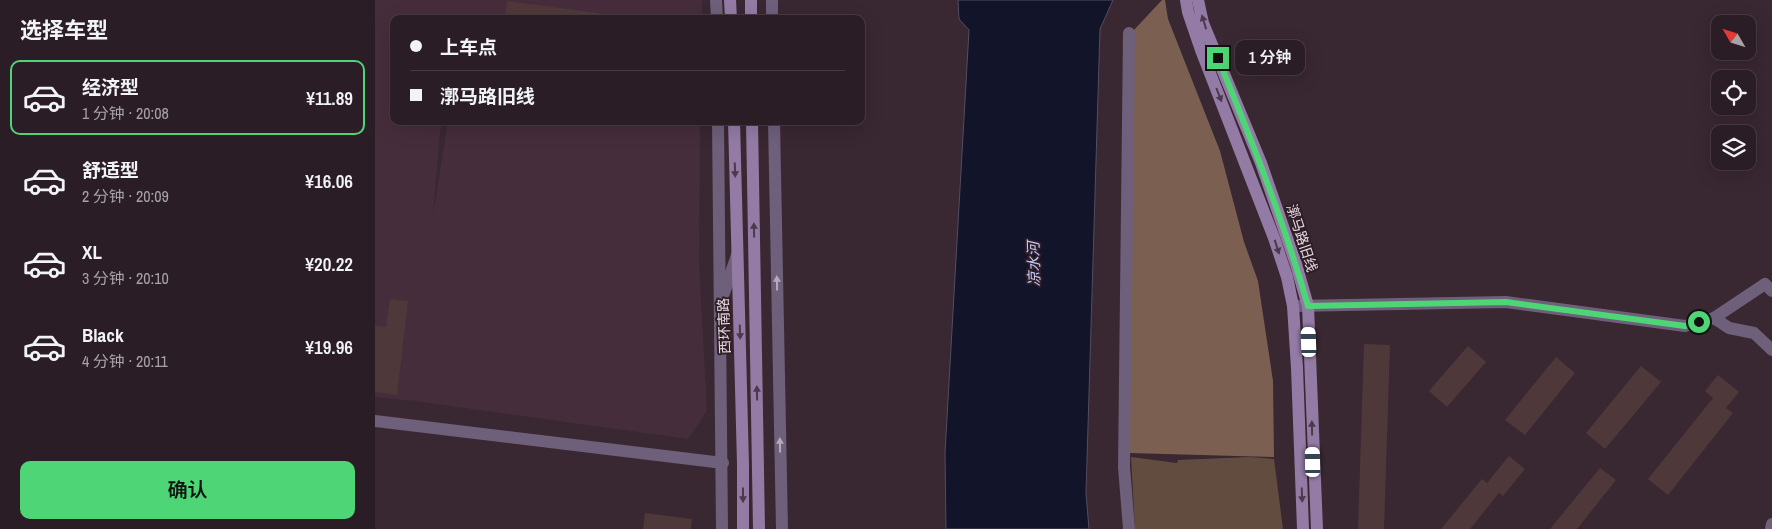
<!DOCTYPE html>
<html lang="zh">
<meta charset="utf-8">
<style>
body{margin:0;font-family:"Archivo Narrow","Noto Sans SC",sans-serif;background:#372a32;color:#f1f3f6;height:100vh;display:flex;flex-direction:column;font-size:19px;white-space:nowrap}
*{box-sizing:border-box;margin:0}
p{font-size:16px;color:#a6a2a7}
.icon{flex:none;width:28px;height:28px;fill:none;stroke:currentColor;stroke-width:2;stroke-linecap:round;stroke-linejoin:round}
.map{position:relative;flex:1;overflow:hidden}
.panel{display:flex;flex-direction:column;background:#2b1d25;width:375px}
.panel>*{flex:none}
.banner{position:absolute;left:15px;top:15px;width:475px;height:110px;border-radius:10px;box-shadow:0 5px 20px #0002,0 0 0 1px #473b42;display:grid;align-content:center;height:110px;padding:0 20px;background:#2b1d25}
.needle{width:32px;rotate:309deg}
.fabs{position:absolute;left:1336px;top:15px;display:grid;gap:10px}
.fabs a{display:grid;place-items:center;width:45px;height:45px;border-radius:10px;background:#2b1d25;box-shadow:0 5px 20px #0002,0 0 0 1px #473b42;font-size:25px}
.end{position:absolute;width:22px;height:22px;margin:-11px;border:6px solid #4ed676;background:#111;box-shadow:0 0 0 2px #111}
.from{border-radius:50%}
.bubble{position:absolute;height:35px;border-radius:10px;background:#2b1d25;box-shadow:0 5px 20px #0002,0 0 0 1px #473b42;font-size:16px;font-weight:600;line-height:35px;text-align:center}
.car{position:absolute;width:15px;height:30px;margin:-15px -8px;border-radius:6px;box-shadow:0 0 4px 1px #0007;background:linear-gradient(#fff 24%,#345 0 40%,#fff 0 76%,#345 0 86%,#fff 0)}
.banner b{display:flex;align-items:center;gap:18px;height:48px;font-size:19px}
.banner b+b{border-top:1px solid #473b42}
.banner i{width:12px;height:12px;background:#f1f3f6}
ul{padding:0;list-style:none}
li{display:flex;align-items:center;gap:15px;height:75px;margin:0 10px 8px;padding:0 10px;border:2px solid transparent;border-radius:10px}
li div{flex:1}
li b{display:block;font-size:19px}
li em{font-style:normal;font-weight:600}
li.on{border-color:#4ed676}
li>.icon{width:45px;height:45px;stroke-width:1.5}
h2{padding:0 20px;font-size:22px;line-height:60px}
.button{display:flex;gap:10px;margin-top:auto;padding:10px 20px}
.button a{flex:1;height:58px;border-radius:10px;background:#4ed676;color:#111;font-size:20px;font-weight:600;line-height:58px;text-align:center}
main{display:flex;flex:1;min-height:0}
.map>svg:first-child{display:block}
</style>
<main>
<section class="panel">
<h2>选择车型</h2>
<ul>
<li class="on"><svg class="icon" aria-label="car" viewBox="0 0 24 24"><path d="M5 17H2v-5l4-1 3-4h7l3 4 3 1v5h-3M9 17h6M6 11h13"/><circle cx="7" cy="17" r="2"/><circle cx="17" cy="17" r="2"/></svg><div><b>经济型</b><p>1 分钟 · 20:08</p></div><em>¥11.89</em></li>
<li><svg class="icon" aria-label="car" viewBox="0 0 24 24"><path d="M5 17H2v-5l4-1 3-4h7l3 4 3 1v5h-3M9 17h6M6 11h13"/><circle cx="7" cy="17" r="2"/><circle cx="17" cy="17" r="2"/></svg><div><b>舒适型</b><p>2 分钟 · 20:09</p></div><em>¥16.06</em></li>
<li><svg class="icon" aria-label="car" viewBox="0 0 24 24"><path d="M5 17H2v-5l4-1 3-4h7l3 4 3 1v5h-3M9 17h6M6 11h13"/><circle cx="7" cy="17" r="2"/><circle cx="17" cy="17" r="2"/></svg><div><b>XL</b><p>3 分钟 · 20:10</p></div><em>¥20.22</em></li>
<li><svg class="icon" aria-label="car" viewBox="0 0 24 24"><path d="M5 17H2v-5l4-1 3-4h7l3 4 3 1v5h-3M9 17h6M6 11h13"/><circle cx="7" cy="17" r="2"/><circle cx="17" cy="17" r="2"/></svg><div><b>Black</b><p>4 分钟 · 20:11</p></div><em>¥19.96</em></li>
</ul>
<div class="button"><a>确认</a></div>
</section>
<div class="map">
<svg width="1397" height="529" viewBox="0 0 1397 529">
<rect width="100%" height="100%" fill="#392731"/>
<polygon fill="#462d3c" points="0,0 327,0 327,19 19,19 19,121 66,121 58,215 73,121 325,121 324,261 332,411 313,439 40,401 0,397"/>
<polygon fill="#624c40" points="756,457 802,463 803,460 875,457 899,459 908,529 760,529"/>
<polygon fill="#7b6052" points="787,0 790,0 793,19 845,151 869,242 883,281 898,381 899,457 754,453 758,31"/>
<polygon fill="#121429" stroke="#524f60" points="583,0 738,0 725,29 711,493 714,529 571,529 570,453 594,30 584,19"/>
<g fill="#4f3839">
<polygon points="132,1 224,13 224,19 130,19"/>
<polygon points="15,299 33,301 22,395 0,392 0,326 11,327"/>
<polygon points="989,344 1015,345 1009,529 983,529"/>
<polygon points="1093,346 1111,362 1072,407 1054,391"/>
<polygon points="1181,357 1200,373 1150,435 1130,420"/>
<polygon points="1266,366 1286,382 1230,449 1211,433"/>
<polygon points="1343,375 1364,392 1351,408 1358,413 1293,495 1273,479 1338,398 1330,391"/>
<polygon points="1134,456 1150,469 1128,496 1124,493 1095,529 1066,529 1107,479 1112,483"/>
<polygon points="1225,468 1241,480 1202,529 1175,529"/>
<polygon points="270,513 317,519 316,529 268,529"/>
</g>
<g fill="none" stroke-linecap="round" stroke-linejoin="round">
<g stroke="#6e5f7a" stroke-width="12">
<polyline points="918,306 1131,302 1310,326 1339,318 1390,284 1397,291"/>
<polyline points="1339,318 1354,328 1379,333 1397,350"/>
<polyline points="0,421 348,463"/>
<polyline points="754,529 749,467 754,33"/>
<polyline points="1396,529 1397,524"/>
</g>
<g stroke="#6e5f7a" stroke-width="12">
<polyline points="341,0 342,19"/>
<polyline points="397,0 397,19"/>
<polyline points="343,121 347,529"/>
<polyline points="399,121 407,529"/>
<polyline points="349,293 362,255"/>
</g>
<g stroke="#937ba5" stroke-width="12">
<polyline points="355,0 356,19"/>
<polyline points="376,0 376,19"/>
<polyline points="811,0 813,12 826,50 899,238 912,277 918,306 922,368 928,529"/>
<polyline points="823,0 828,23 886,163 921,264 933,306 942,529"/>
<polyline points="359,121 368,464 368,529"/>
<polyline points="377,121 384,529"/>
</g>
</g>
<defs><path id="oneway-solid" d="M-6-.8H1V-3.2L6.5 0L1 3.2V.8H-6Z" transform="scale(1.25)"/></defs>
<g fill="#4d394d">
<use href="#oneway-solid" transform="translate(829 22) rotate(-107)"/>
<use href="#oneway-solid" transform="translate(844 95) rotate(69)"/>
<use href="#oneway-solid" transform="translate(360 170) rotate(88)"/>
<use href="#oneway-solid" transform="translate(379 230) rotate(-91)"/>
<use href="#oneway-solid" transform="translate(902 247) rotate(72)"/>
<use href="#oneway-solid" transform="translate(365 332) rotate(88)"/>
<use href="#oneway-solid" transform="translate(382 393) rotate(-91)"/>
<use href="#oneway-solid" transform="translate(937 428) rotate(-91)"/>
<use href="#oneway-solid" transform="translate(368 495) rotate(90)"/>
<use href="#oneway-solid" transform="translate(927 495) rotate(88)"/>
</g>
<g fill="#b6a9b8">
<use href="#oneway-solid" transform="translate(402 283) rotate(-91)"/>
<use href="#oneway-solid" transform="translate(405 445) rotate(-91)"/>
</g>
<g fill="none" stroke-linecap="round" stroke-linejoin="round">
<path stroke="#4ed676" stroke-width="6" d="M843 58C876 139 909 221 933 306L1131 302 1310 326 1324 322"/>
</g>
<g text-anchor="middle" stroke-width="4" stroke-linejoin="round" paint-order="stroke">
<g font-size="14" fill="#e6dae1" stroke="#2f1d27">
<text transform="translate(927 238) rotate(72)" y="5">漷马路旧线</text>
<text transform="translate(349 326) rotate(-92)" y="5">西环南路</text>
</g>
<g font-size="15" font-style="italic" fill="#c0c9fb" stroke="#2f1d27">
<text transform="translate(659 264) rotate(-91)" y="5">凉水河</text>
</g>
</g>
</svg>
<div class="fabs">
<a><svg class="needle" viewBox="-14 -14 28 28"><path d="M0-13l5 13h-10z" fill="#e53935"/><path d="M0 13l5-13h-10z" fill="#a6a2a7"/></svg></a>
<a><svg class="icon" aria-label="locate" viewBox="0 0 24 24"><circle cx="12" cy="12" r="6"/><path d="M12 2v4M12 18v4M2 12h4M18 12h4"/></svg></a>
<a><svg class="icon" aria-label="layers" viewBox="0 0 24 24"><path d="M12 4l9 5-9 5-9-5zM3 14l9 5 9-5"/></svg></a>
</div>
<i class="end from" style="left:1324px;top:322px"></i>
<i class="end" style="left:843px;top:58px"></i>
<div class="bubble" style="left:860px;top:40px;width:70px">1 分钟</div>
<i class="car" style="left:934px;top:342px;rotate:358deg"></i>
<i class="car" style="left:938px;top:462px;rotate:359deg"></i>
<div class="banner">
<b><i class="from"></i>上车点</b>
<b><i></i>漷马路旧线</b>
</div>
</div>
</main>
